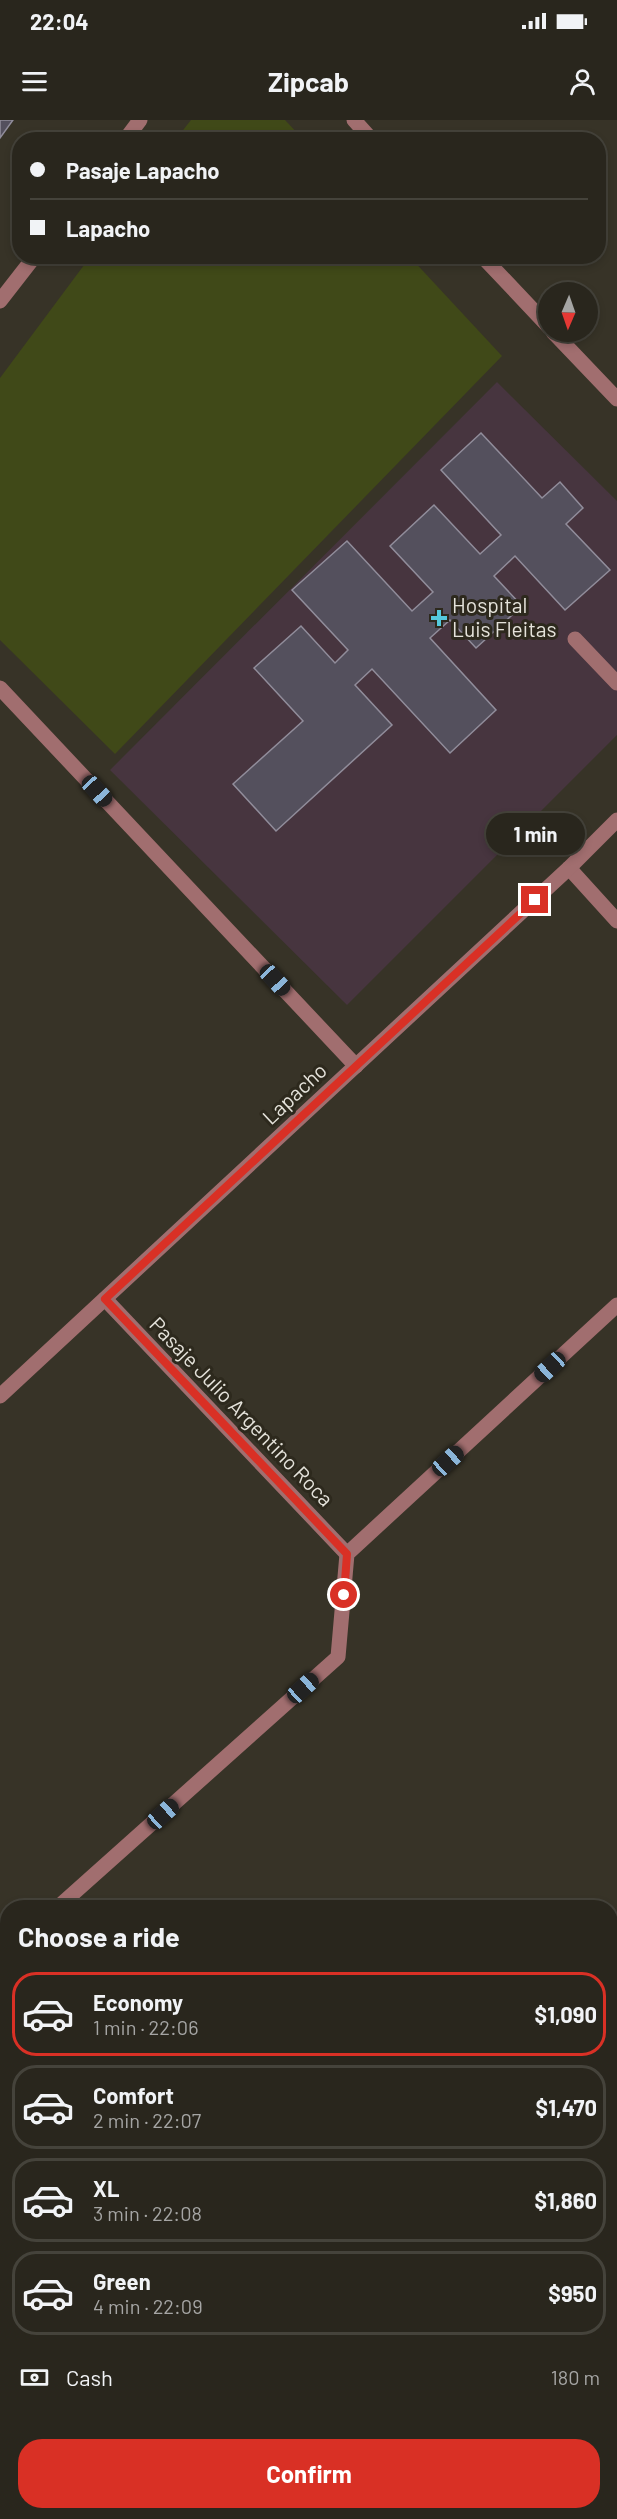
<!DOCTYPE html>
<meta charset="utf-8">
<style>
body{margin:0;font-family:Barlow,sans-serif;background:#35322a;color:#f1f3f6;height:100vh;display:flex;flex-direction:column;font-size:22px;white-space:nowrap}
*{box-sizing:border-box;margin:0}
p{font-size:20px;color:#a5a5a4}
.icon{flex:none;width:33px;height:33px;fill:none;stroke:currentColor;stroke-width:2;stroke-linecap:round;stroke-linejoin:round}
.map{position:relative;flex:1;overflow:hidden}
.details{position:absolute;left:0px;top:1780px;width:618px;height:620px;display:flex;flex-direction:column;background:#29261d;border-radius:24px 24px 0 0;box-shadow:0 3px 9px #0003,0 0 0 2px #45433b}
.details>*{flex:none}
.top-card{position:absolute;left:12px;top:12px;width:594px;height:132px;border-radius:24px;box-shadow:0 3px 9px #0003,0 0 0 2px #45433b;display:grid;align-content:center;height:132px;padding:0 18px;background:#29261d}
.needle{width:39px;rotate:182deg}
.buttons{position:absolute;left:538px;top:162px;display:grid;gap:12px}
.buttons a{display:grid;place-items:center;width:60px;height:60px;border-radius:50%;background:#29261d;box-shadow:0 3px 9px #0003,0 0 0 2px #45433b;font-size:30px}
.end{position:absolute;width:27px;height:27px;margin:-14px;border:8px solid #d93025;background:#fff;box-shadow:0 0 0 3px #fff}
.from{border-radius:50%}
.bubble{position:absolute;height:42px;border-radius:21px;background:#29261d;box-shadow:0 3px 9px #0003,0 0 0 2px #45433b;font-size:20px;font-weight:700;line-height:42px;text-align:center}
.car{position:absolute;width:18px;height:36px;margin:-18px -9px;border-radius:8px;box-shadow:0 0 4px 2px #0007;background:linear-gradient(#222 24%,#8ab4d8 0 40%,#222 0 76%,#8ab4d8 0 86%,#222 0)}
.top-card b{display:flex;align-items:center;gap:21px;height:57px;font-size:22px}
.top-card b+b{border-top:2px solid #45433b}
.top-card i{width:15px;height:15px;background:#f1f3f6}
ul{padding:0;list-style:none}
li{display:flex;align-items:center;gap:18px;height:84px;margin:0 12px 9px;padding:0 6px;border:3px solid #45433b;border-radius:24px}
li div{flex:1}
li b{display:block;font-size:22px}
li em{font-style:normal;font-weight:700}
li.current{border-color:#d93025}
li>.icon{width:54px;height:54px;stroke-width:1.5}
h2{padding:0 18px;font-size:27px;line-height:72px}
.pay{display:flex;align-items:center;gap:15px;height:66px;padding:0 18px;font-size:22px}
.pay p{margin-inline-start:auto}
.action{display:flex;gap:12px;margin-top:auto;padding:12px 18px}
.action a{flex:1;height:69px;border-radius:24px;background:#d93025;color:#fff;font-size:24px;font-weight:700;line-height:69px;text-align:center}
.status{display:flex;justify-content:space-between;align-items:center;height:42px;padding:0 30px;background:#29261d;direction:ltr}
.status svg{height:16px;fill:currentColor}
header{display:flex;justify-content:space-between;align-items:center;height:78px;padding:0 18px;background:#29261d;font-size:27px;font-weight:700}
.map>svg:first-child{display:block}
</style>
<div class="status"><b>22:04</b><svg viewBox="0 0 49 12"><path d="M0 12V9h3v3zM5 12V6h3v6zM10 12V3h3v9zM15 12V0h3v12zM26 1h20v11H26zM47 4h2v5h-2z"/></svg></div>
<header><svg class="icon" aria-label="menu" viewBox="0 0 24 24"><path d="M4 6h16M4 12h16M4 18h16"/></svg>Zipcab<svg class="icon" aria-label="person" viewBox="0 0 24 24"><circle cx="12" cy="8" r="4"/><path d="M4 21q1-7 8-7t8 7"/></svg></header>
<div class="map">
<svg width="617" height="2399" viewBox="0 0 617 2399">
<rect width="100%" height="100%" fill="#373327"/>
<polygon fill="#47353f" points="497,262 617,381 617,615 347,885 110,650"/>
<g fill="#404918">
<polygon points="191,0 285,0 303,19 176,19"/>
<polygon points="90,137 410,137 502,236 115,634 0,520 0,258"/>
<polygon points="617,2068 617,2112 611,2118 611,2074"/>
<polygon points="270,2393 270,2392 318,2393 311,2399 263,2399"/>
</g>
<g fill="#54505d" stroke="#918d9b" stroke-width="1.5">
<polygon points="0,0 13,0 0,18"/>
<polygon points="481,313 542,378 560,362 583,388 566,404 610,450 565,490 515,436 494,456 522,486 476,528 450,500 430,518 496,590 450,633 372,549 355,565 392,605 276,711 233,664 303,601 254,548 301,506 335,543 348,530 292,470 347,421 412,491 433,472 390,426 434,385 480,434 501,415 441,350"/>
</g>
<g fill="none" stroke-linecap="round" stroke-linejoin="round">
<g stroke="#a16e6f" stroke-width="15">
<polyline points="354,0 372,20"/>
<polyline points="125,20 140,0"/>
<polyline points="482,136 549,207"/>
<polyline points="0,181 35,136"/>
<polyline points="553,212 617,279"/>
<polyline points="575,519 617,563"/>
<polyline points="0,568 356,946"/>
<polyline points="569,748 617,801"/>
<polyline points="105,1179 347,1434"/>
<polyline points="0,1276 569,748 617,700"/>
<polyline points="57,1788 338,1537 347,1434 617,1185"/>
<polyline points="0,1839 8,1833"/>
<polyline points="610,2293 617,2300"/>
</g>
<g stroke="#f3b4b5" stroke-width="15">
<polyline points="610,2048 617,2042"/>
<polyline points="610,2144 617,2138"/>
<polyline points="0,2390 9,2399"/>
<polyline points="234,2399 241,2392"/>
<polyline points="338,2399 345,2392"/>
</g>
</g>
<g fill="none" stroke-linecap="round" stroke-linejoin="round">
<polyline stroke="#d93025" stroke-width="8" points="344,1475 347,1434 105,1179 535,780"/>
</g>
<path fill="#54cade" stroke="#2d291d" stroke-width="2" d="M436 489h6v6h6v6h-6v6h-6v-6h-6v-6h6z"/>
<g text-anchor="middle" stroke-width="6" stroke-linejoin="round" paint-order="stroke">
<g font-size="21" fill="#e5e3db" stroke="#2d291d" text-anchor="start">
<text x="452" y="493">Hospital<tspan x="452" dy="24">Luis Fleitas</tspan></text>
</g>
<g font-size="21" fill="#e5e3db" stroke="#2d291d">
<text transform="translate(295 974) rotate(-43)" y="7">Lapacho</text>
<text transform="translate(241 1292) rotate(46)" y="7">Pasaje Julio Argentino Roca</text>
</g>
</g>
</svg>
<div class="buttons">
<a><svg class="needle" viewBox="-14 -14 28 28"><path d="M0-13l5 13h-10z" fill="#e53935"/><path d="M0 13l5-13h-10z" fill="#a5a5a4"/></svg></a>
</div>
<i class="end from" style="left:344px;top:1475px"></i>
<i class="end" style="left:535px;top:780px"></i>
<div class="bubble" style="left:486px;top:693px;width:99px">1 min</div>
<i class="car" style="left:97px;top:671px;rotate:137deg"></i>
<i class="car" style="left:275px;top:860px;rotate:137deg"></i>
<i class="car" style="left:550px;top:1247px;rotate:227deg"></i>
<i class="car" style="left:448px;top:1341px;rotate:48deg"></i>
<i class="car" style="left:303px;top:1568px;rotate:48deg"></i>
<i class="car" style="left:163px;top:1694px;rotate:48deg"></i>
<div class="top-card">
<b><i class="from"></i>Pasaje Lapacho</b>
<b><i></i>Lapacho</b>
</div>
<section class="details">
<h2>Choose a ride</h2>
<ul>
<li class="current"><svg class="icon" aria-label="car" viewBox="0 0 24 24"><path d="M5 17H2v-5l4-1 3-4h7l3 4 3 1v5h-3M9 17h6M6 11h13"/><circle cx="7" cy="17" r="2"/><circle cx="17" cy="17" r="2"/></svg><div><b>Economy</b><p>1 min · 22:06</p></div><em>$1,090</em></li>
<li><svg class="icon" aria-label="car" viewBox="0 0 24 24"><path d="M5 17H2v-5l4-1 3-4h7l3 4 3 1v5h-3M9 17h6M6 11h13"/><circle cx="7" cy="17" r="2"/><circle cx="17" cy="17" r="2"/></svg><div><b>Comfort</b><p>2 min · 22:07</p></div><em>$1,470</em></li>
<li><svg class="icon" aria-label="car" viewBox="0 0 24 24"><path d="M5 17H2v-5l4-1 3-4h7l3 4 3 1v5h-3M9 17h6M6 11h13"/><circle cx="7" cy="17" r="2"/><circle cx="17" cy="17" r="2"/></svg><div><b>XL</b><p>3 min · 22:08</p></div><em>$1,860</em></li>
<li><svg class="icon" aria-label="car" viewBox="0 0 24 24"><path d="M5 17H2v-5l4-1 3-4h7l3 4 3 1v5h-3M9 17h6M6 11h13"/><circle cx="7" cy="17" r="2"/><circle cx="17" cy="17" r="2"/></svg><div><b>Green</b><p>4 min · 22:09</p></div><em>$950</em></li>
</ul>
<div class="pay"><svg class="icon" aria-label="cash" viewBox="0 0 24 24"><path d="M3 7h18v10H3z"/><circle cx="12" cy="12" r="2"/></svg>Cash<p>180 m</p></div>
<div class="action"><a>Confirm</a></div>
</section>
</div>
